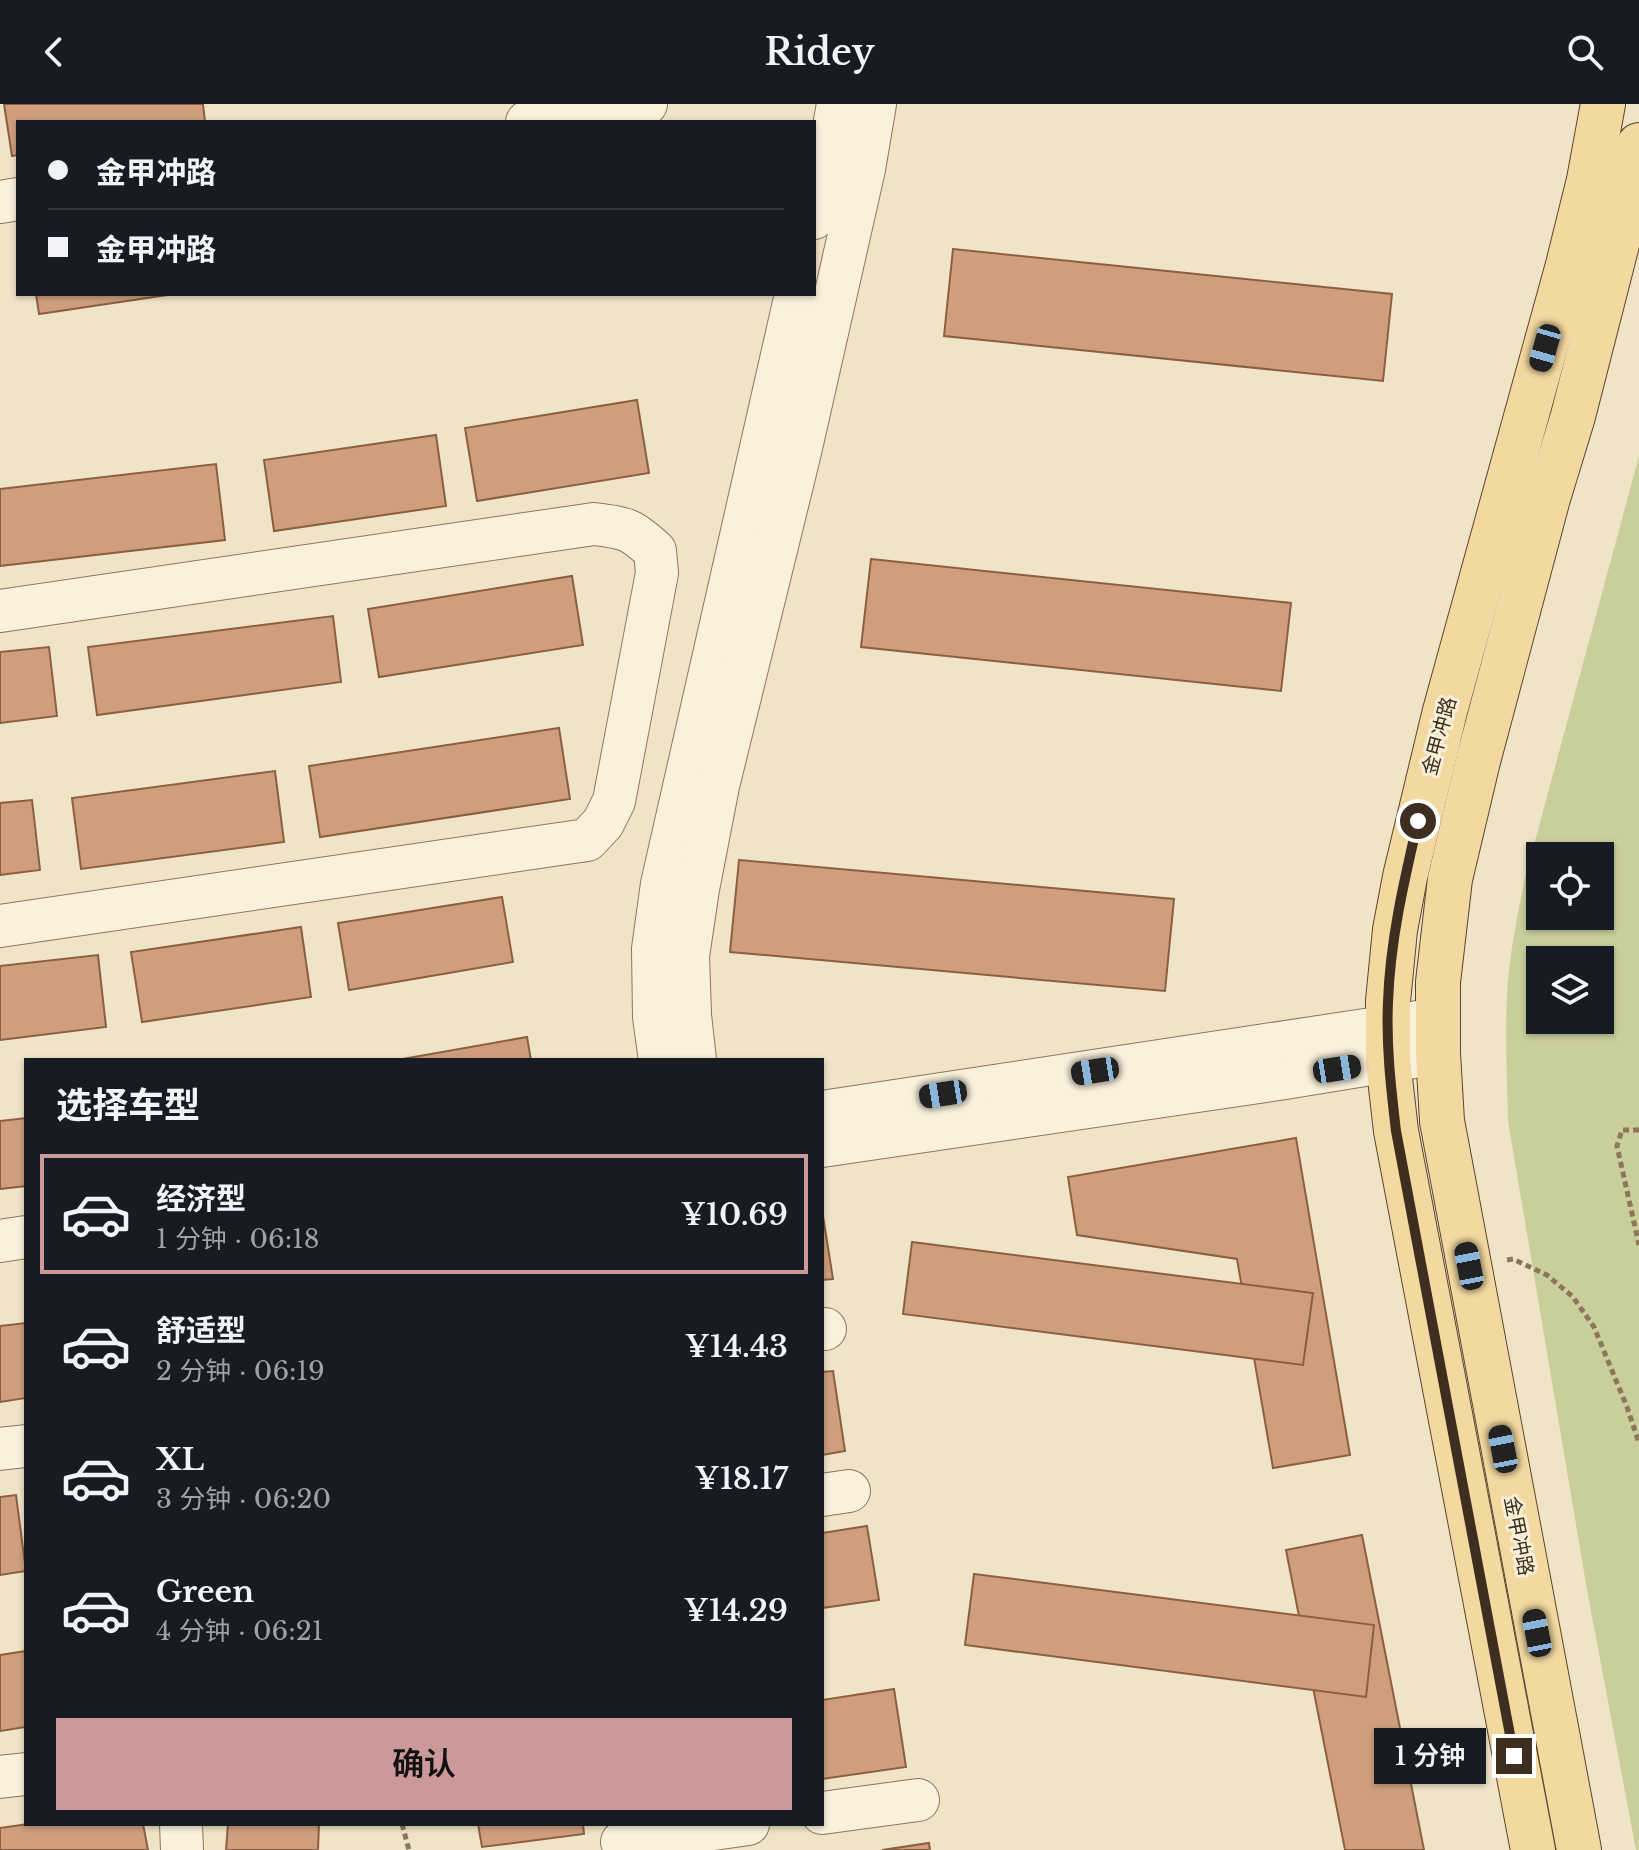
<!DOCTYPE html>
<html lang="zh">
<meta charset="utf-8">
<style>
body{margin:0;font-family:"Libre Baskerville","Noto Sans SC",serif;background:#20242c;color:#f1f3f6;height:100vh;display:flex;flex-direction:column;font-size:30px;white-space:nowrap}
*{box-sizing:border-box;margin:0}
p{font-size:26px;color:#9ea1a6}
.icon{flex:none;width:44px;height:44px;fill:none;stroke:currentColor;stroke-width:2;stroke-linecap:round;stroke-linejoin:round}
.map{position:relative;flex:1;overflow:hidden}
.panel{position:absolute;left:24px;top:954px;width:800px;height:768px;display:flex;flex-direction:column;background:#171b24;border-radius:0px;box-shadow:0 2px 6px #0004}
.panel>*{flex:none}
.top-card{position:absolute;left:16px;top:16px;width:800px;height:176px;border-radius:0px;box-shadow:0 2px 6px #0004;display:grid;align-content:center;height:176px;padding:0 32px;background:#171b24}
.buttons{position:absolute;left:1526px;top:738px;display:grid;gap:16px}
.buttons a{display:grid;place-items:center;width:88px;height:88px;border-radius:0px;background:#171b24;box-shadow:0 2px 6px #0004;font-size:40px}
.end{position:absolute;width:36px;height:36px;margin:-18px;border:10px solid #3d2e20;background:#fff;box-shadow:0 0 0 4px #fff}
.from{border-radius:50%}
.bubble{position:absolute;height:56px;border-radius:0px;background:#171b24;box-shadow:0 2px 6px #0004;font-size:26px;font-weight:600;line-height:56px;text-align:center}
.car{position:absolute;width:24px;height:48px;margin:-24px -12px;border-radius:10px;box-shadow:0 0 6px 2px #0007;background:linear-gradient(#222 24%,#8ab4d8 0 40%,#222 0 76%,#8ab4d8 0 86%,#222 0)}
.top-card b{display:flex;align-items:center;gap:28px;height:76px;font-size:30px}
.top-card b+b{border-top:2px solid #363941}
.top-card i{width:20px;height:20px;background:#f1f3f6}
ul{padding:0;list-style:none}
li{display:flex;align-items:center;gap:24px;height:120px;margin:0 16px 12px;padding:0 16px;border:4px solid transparent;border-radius:0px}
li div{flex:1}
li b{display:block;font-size:30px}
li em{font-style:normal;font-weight:600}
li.selected{border-color:#cc999b}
li>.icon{width:72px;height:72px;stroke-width:1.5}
h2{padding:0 32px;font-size:36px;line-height:96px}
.cta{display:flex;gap:16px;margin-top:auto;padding:16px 32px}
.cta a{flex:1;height:92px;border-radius:0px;background:#cc999b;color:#111;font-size:32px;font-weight:600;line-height:92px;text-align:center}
header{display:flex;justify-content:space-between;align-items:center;height:104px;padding:0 32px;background:#171b24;font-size:36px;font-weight:600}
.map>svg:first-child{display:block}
</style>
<header><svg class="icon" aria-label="back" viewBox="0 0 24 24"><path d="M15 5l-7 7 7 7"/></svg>Ridey<svg class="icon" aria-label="search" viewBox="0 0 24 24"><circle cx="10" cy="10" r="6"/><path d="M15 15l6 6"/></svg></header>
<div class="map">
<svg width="1639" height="1746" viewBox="0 0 1639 1746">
<rect width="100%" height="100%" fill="#f0e4c8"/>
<path fill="#c9cf9b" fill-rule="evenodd" d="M1639 352V1746H1636L1587 1486 1508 1017C1507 975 1505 933 1507 892 1509 852 1517 813 1525 774ZM1540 752H1600V812H1540ZM1540 856H1600V916H1540Z"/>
<g fill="#cf9f7d" stroke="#8d5f41" stroke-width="2">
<polygon points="4,0 203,0 205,18 18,18 18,51 12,52"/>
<polygon points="953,145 1392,190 1383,277 944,232"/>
<polygon points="36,190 174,190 39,210"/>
<polygon points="637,296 649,369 477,397 465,324"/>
<polygon points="436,331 446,402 274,427 264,356"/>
<polygon points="216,360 225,436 0,462 0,385"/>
<polygon points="871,455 1291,499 1281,587 861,543"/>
<polygon points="572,472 583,541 379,573 368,505"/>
<polygon points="333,512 341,578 97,611 88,543"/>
<polygon points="49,543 57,612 0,619 0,548"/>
<polygon points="559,624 570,695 320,733 309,662"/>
<polygon points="275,667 284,738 81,765 72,694"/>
<polygon points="32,696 40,766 0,771 0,699"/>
<polygon points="739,756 1174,795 1165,887 730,848"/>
<polygon points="502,793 513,858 349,886 338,819"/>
<polygon points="301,823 311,893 142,918 131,848"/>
<polygon points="98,851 106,923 0,936 0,862"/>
<polygon points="527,933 531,956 397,956"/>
<polygon points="26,1014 26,1082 0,1085 0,1017"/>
<polygon points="1296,1034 1350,1351 1273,1364 1237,1155 1077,1131 1068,1073"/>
<polygon points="822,1106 833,1175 822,1176"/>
<polygon points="912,1138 1313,1189 1303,1261 903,1210"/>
<polygon points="26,1219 26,1294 0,1298 0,1222"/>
<polygon points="833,1267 845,1347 822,1351 822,1268"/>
<polygon points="16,1391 26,1467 0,1471 0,1393"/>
<polygon points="867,1422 879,1496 822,1504 822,1429"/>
<polygon points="1362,1431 1424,1746 1345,1746 1286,1446"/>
<polygon points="974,1470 1374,1521 1366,1593 965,1541"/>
<polygon points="26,1547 26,1623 0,1627 0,1551"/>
<polygon points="894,1585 906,1663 822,1675 822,1596"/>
<polygon points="28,1720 143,1720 148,1746 0,1746 0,1724"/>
<polygon points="228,1720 319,1720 318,1746 226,1746"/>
<polygon points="478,1720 583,1720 584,1730 482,1743"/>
<polygon points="929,1739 930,1746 882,1746"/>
</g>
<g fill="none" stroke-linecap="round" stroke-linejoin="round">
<g stroke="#8d765c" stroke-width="44">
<g id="minor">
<polyline points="527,18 646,0"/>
<polyline points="0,98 18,95"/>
<polyline points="814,114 828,56 838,0"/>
<path d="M0 507 594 420C627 424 631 425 655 447L657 469 614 697 603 719 587 736 0 822"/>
<polyline points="660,956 654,913 653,845 662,780 796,190"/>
<polyline points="695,956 690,911 688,852 698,785 718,682 800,348 864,65 875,0"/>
<polyline points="822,1008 1438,915"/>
<polyline points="822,1042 1285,974 1438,949"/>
<polyline points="0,1137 26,1133"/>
<polyline points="822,1225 825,1225"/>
<polyline points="0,1345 26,1342"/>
<polyline points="822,1391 849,1387"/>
<polyline points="0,1673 26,1670"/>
<polyline points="822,1709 918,1696"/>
<polyline points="181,1720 182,1746"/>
<polyline points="622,1738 748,1720"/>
</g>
</g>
<g stroke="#5b4430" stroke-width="46">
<g id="major">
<polyline points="1533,1746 1396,1027 1388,957 1388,897 1395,826 1405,773 1445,607 1568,161 1589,76 1603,0"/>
<polyline points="1579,1746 1442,1017 1438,949 1438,878 1450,775 1478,657 1548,394 1573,312 1627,101 1639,41"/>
</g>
</g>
<g stroke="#8d765c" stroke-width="5" stroke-dasharray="6 4" stroke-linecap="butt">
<polyline points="1639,1026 1622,1026 1617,1042 1639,1141"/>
<polyline points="1507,1156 1513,1155 1547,1171 1573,1193 1594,1223 1627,1303 1639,1339"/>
<polyline points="402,1720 409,1746"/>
</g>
<use href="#minor" stroke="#faf1dc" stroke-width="42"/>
<use href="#major" stroke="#f3d9a0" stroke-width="44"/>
</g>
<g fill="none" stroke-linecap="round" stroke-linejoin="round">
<path stroke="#3d2e20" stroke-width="10" d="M1418 717C1404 777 1390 837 1388 898 1386 942 1391 984 1396 1027L1514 1652"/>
</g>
<g text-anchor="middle" stroke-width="6" stroke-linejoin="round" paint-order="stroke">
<g font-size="20" fill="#3d2e20" stroke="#f7eed8">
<text transform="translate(1439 632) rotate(-75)" y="7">金甲冲路</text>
<text transform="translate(1519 1432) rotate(79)" y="7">金甲冲路</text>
</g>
</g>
</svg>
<div class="buttons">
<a><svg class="icon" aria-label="locate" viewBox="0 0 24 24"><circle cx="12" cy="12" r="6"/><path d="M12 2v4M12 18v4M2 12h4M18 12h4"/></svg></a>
<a><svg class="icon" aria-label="layers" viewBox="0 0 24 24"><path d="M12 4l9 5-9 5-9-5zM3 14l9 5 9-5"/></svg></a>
</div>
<i class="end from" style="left:1418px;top:717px"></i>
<i class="end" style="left:1514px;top:1652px"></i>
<div class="bubble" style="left:1374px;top:1624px;width:112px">1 分钟</div>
<i class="car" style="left:1545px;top:244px;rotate:196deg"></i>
<i class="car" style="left:1337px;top:965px;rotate:81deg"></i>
<i class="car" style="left:1095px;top:967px;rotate:261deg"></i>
<i class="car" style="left:943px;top:990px;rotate:261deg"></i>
<i class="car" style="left:1469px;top:1162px;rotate:349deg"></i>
<i class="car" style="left:1503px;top:1345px;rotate:349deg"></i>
<i class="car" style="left:1537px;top:1529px;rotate:349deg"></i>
<div class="top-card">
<b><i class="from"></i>金甲冲路</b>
<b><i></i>金甲冲路</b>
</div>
<section class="panel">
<h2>选择车型</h2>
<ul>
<li class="selected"><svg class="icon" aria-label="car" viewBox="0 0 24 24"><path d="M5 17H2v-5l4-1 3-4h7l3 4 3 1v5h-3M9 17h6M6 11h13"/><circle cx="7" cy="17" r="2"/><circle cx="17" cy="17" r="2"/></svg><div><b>经济型</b><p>1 分钟 · 06:18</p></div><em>¥10.69</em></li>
<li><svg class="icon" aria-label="car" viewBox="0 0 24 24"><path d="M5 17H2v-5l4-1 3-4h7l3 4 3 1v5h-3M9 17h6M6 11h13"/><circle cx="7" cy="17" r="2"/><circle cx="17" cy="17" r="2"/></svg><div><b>舒适型</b><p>2 分钟 · 06:19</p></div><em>¥14.43</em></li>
<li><svg class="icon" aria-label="car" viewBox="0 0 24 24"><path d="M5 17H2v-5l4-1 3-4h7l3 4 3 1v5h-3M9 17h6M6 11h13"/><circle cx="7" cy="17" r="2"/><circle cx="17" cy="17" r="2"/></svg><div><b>XL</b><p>3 分钟 · 06:20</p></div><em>¥18.17</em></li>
<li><svg class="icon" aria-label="car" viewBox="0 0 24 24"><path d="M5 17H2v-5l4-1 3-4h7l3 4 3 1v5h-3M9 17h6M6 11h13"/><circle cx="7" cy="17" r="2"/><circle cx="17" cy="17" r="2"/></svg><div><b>Green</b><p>4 分钟 · 06:21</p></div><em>¥14.29</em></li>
</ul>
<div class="cta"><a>确认</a></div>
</section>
</div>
